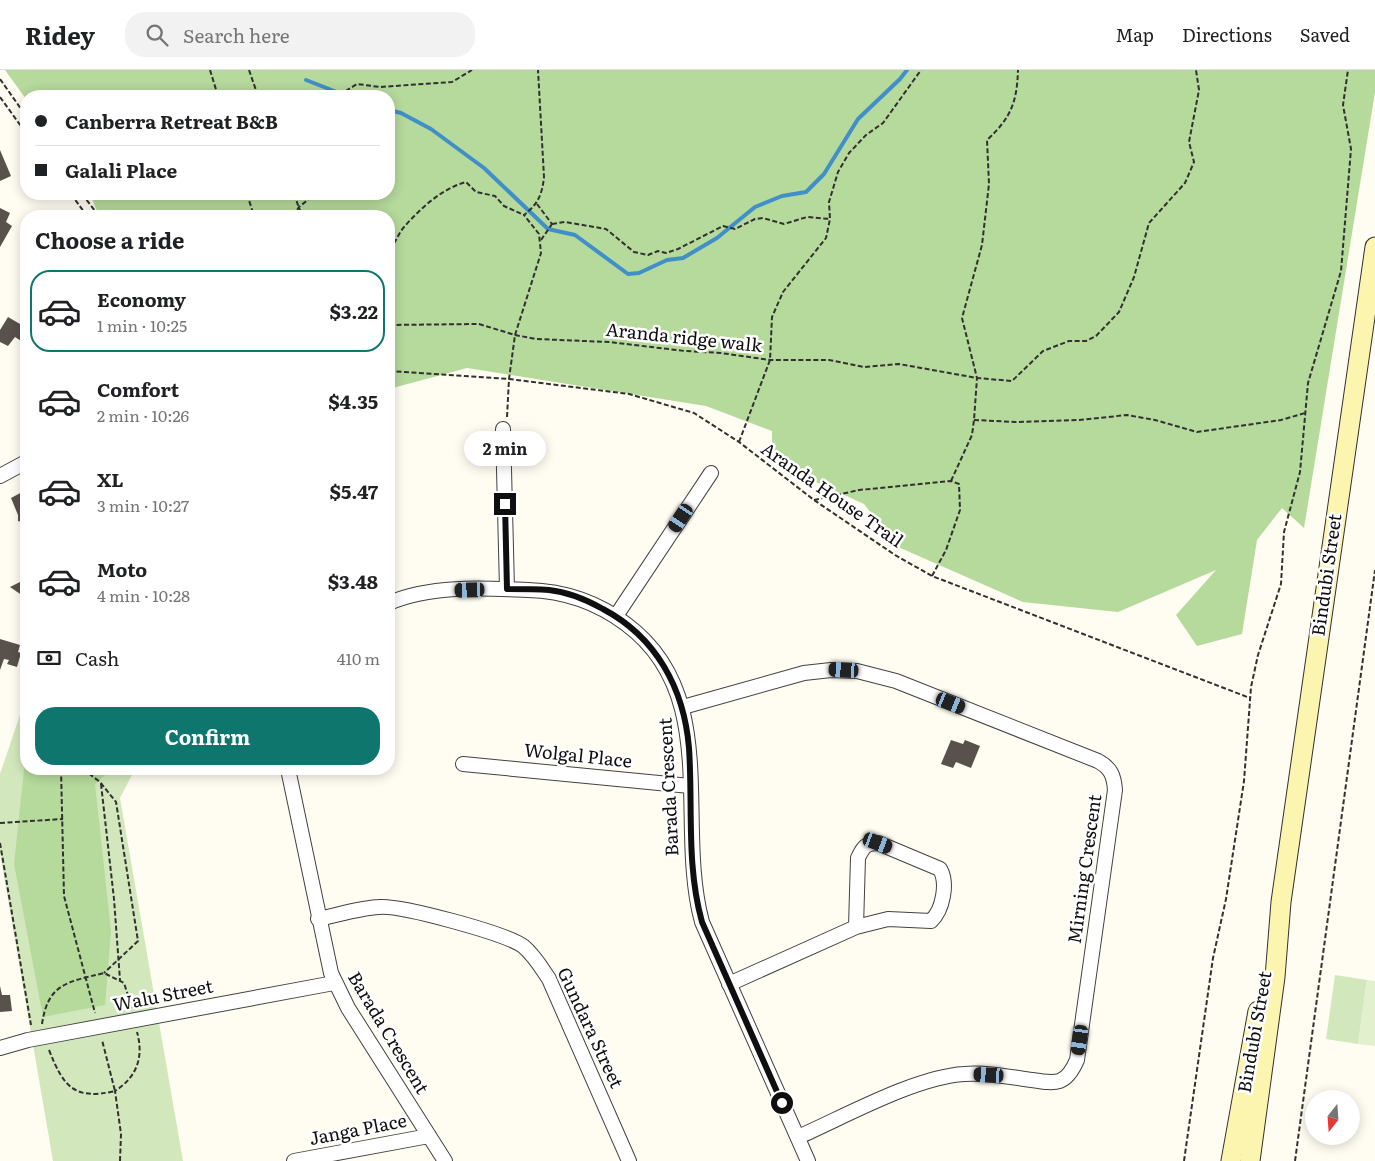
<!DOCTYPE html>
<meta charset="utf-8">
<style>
body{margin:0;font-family:Literata,serif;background:#f2f2f2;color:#202124;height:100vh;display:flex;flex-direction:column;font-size:19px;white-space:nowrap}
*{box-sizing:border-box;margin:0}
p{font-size:16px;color:#757577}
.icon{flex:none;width:28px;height:28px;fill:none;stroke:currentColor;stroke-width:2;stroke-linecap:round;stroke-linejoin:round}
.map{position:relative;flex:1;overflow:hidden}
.sheet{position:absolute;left:20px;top:140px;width:375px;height:565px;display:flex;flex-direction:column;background:#fff;border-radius:20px;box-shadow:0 2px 12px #0003}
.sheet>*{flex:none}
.hud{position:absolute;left:20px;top:20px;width:375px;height:110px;border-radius:20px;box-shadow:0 2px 12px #0003;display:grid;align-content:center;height:110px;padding:0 15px;background:#fff}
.needle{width:32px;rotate:197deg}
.controls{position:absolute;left:1305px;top:1020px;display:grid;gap:10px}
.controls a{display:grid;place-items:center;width:55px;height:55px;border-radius:50%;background:#fff;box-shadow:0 2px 12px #0003;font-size:25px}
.end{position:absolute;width:22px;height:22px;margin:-11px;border:6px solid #0f0f0f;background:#fff;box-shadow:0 0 0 2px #fff}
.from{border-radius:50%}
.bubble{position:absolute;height:35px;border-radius:18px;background:#fff;box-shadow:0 2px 12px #0003;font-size:16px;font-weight:700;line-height:35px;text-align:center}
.car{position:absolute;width:15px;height:30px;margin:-15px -8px;border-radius:6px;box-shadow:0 0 4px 1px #0007;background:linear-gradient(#222 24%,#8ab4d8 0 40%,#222 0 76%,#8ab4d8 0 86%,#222 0)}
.hud b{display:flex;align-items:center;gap:18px;height:48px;font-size:19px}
.hud b+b{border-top:1px solid #e0e0e0}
.hud i{width:12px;height:12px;background:#202124}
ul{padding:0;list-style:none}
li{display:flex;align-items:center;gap:15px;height:82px;margin:0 10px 8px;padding:0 5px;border:2px solid transparent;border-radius:20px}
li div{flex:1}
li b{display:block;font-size:19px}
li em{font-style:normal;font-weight:700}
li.active{border-color:#0f766e}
li>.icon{width:45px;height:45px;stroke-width:1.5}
h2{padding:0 15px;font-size:22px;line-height:60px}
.pay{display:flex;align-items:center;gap:12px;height:55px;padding:0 15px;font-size:19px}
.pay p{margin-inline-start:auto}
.button{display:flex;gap:10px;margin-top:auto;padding:10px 15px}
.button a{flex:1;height:58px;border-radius:20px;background:#0f766e;color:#fff;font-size:20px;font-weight:700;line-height:58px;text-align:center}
header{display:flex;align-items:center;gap:30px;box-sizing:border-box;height:70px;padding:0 25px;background:#fff;border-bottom:1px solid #e0e0e0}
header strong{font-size:24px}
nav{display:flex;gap:28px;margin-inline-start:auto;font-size:18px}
.search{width:350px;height:45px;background:#f2f2f2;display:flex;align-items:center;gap:12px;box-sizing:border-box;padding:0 18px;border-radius:20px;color:#757577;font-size:19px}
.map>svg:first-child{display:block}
</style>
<header>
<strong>Ridey</strong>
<div class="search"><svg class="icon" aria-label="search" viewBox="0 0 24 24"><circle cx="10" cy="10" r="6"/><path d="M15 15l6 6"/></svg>Search here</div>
<nav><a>Map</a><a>Directions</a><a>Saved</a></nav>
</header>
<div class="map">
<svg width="1375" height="1091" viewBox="0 0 1375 1091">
<rect width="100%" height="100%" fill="#fffcf2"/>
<g fill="#d2e8bc">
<polygon points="26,627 26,699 135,699 120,728 183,1091 53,1091 0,783 0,704"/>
<polygon points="1335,905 1367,910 1358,974 1326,969"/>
</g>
<g fill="#b6d99c">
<polygon points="5,0 1375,0 1375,22 1304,458 1282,438 1257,470 1242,564 1197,576 1176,545 1216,500 1118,542 1023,532 896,476 864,434 772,392 772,361 706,336 467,298 389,319 389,146 99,146 90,124 389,124 389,26 26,26 26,29"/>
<polygon points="26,681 26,699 112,699 95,714 111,861 105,935 43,947 14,794"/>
</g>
<polygon fill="#e3f0cd" points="1367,910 1375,911 1375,976 1358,974"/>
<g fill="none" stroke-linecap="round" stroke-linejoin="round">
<g stroke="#418fc9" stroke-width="4">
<polyline points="306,10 347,26"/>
<polyline points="389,40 401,43 431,59 484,98 548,159 575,165 628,204 639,203 667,190 683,188 717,168 755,137 782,126 806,122 824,104 858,49 900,9 907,0"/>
</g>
</g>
<g fill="#58514c">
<polygon points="0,80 11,106 0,111"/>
<polygon points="0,138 10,143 6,152 12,156 0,177"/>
<polygon points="26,246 26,274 15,267 8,276 0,272 0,260 8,247 20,254"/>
<polygon points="26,420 26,453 18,451 18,445 11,428"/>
<polygon points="26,509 26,528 10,517"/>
<polygon points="0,569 20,575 18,582 21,583 17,597 7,594 9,590 4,589 0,600"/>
<polygon points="951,670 963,674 965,670 980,676 971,698 956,692 953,698 941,694"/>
<polygon points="0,916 2,925 10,925 12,941 0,942"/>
</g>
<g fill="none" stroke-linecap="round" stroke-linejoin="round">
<g stroke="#424242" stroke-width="16">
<g id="street">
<polyline points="503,359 507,519"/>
<polyline points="0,406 26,392"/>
<path d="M389 533C431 515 483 518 528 520 564 521 597 532 626 554 722 625 675 752 702 852L808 1091"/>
<polyline points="616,546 711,403"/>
<path d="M683 637 804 603 831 600 857 601 896 611 1098 691C1111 698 1114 706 1115 720L1077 990C1066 1015 1057 1014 1032 1010 1010 1007 986 1002 964 1004 915 1007 844 1047 798 1067"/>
<polyline points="463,694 690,716"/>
<polyline points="288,699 331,903 348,938 445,1091"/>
<path d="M318 849C338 845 359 838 379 837 401 835 504 863 523 876 534 885 541 897 549 909L629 1091"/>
<path d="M729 914 856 857 858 788C863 777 866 773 878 773L940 799C948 813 943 840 931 851L888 849 856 857"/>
<polyline points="0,978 28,970 334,913"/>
<polyline points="294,1091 429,1066"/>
</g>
</g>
<g stroke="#313131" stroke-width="21">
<g id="secondary">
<polyline points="1231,1091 1258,941"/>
<polyline points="1250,1091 1275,907 1281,832 1375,177"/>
</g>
</g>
<g stroke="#313131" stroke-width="2" stroke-dasharray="5 2.5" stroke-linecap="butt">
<polyline points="210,0 218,26"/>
<polyline points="249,0 258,26"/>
<polyline points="0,9 26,46"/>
<polyline points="341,26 341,24 357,14 380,17 452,12 472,0"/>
<polyline points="0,27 26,63"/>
<polyline points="71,124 87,146"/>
<polyline points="82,124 99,146"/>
<polyline points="247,124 254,146"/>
<polyline points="294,124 302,146"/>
<polyline points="537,134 552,154"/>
<polyline points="293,146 299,137 315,124"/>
<polyline points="552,154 565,152 606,159 634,182 648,185 658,181 666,183 678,179 723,156 735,159 755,149 763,148 784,154 807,147 830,149"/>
<polyline points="541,170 552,154"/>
<path d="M389 179C396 173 398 164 404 157 421 138 441 119 466 112L476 122 495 126 504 136 524 145"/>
<polyline points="389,255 479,254 515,265 536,269 609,272 685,281 721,283 770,290 829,290 864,297 899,294 977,308 1012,311 1043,281 1069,271 1086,271 1096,266 1119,242 1134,207 1149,153 1185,113 1194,92 1189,72 1199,20 1196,0"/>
<polyline points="389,301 509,309 629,324 694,343 739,372 814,430 895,485 932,506 1250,628"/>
<path d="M507 347 509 309 515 265 541 183 539 164 524 145C538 134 542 125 544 107L538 0"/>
<polyline points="974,350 1015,352 1079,350 1127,345 1155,350 1197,362 1281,350 1305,343"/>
<polyline points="739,372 770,290 772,247 783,222 826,168 830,149 829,132 838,102 849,83 866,65 883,53 921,0"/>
<path d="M951 411 972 365 974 350 977 308 962 248 982 175 989 114 987 70C1011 48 1017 32 1018 0"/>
<polyline points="814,430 859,420 951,411 959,414 960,440 946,480 932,506"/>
<polyline points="61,699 64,826 95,943"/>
<polyline points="83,699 100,712 116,732 138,871 104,903"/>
<polyline points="101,714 114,829 120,910"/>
<polyline points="0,753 63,749"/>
<polyline points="0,773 31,955"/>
<path d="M42 954C48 913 68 912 104 903L124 913 132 938"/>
<path d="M49 980C63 1015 73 1031 115 1021L102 970"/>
<path d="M120 1091 121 1064 115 1021C137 1007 144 987 137 962"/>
<polyline points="1184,1091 1213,888 1226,829 1244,711 1251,617 1258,585 1281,514 1284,462 1300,402 1308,313 1341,201 1351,79 1343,35 1348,0"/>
<polyline points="1295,1091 1375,500"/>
</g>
<use href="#street" stroke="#fff" stroke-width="14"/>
<use href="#secondary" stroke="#fcf5af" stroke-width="19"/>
</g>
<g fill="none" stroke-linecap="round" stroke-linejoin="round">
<path stroke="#0f0f0f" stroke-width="6" d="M505 434 507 519C521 519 535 519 549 520 568 522 587 530 603 539 656 567 684 618 689 678 693 736 686 795 702 852L782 1033"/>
</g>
<g text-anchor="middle" stroke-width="5" stroke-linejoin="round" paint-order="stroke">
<g font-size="18" fill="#0f0f0f" stroke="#fff">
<text transform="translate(684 268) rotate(6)" y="6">Aranda ridge walk</text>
<text transform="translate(832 425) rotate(35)" y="6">Aranda House Trail</text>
<text transform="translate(1327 505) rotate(-82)" y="6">Bindubi Street</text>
<text transform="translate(578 686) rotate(6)" y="6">Wolgal Place</text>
<text transform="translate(669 717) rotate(-93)" y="6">Barada Crescent</text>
<text transform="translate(1085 799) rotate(-82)" y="6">Mirning Crescent</text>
<text transform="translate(163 926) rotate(-11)" y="6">Walu Street</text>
<text transform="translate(590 958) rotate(65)" y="6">Gundara Street</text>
<text transform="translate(1255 962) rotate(-80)" y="6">Bindubi Street</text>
<text transform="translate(388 963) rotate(59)" y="6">Barada Crescent</text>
<text transform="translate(358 1060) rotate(-11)" y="6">Janga Place</text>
</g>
</g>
</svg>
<div class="controls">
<a><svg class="needle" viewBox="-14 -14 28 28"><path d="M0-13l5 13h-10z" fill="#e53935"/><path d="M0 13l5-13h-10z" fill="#757577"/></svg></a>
</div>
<i class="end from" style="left:782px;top:1033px"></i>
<i class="end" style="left:505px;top:434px"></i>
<div class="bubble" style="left:464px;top:361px;width:82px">2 min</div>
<i class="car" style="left:681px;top:448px;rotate:214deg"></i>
<i class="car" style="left:470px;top:520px;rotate:268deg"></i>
<i class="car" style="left:844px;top:600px;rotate:273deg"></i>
<i class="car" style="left:951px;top:633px;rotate:112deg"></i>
<i class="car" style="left:878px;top:773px;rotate:111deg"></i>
<i class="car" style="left:1080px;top:970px;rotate:188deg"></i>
<i class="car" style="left:989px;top:1005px;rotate:273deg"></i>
<div class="hud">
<b><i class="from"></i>Canberra Retreat B&amp;B</b>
<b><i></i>Galali Place</b>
</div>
<section class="sheet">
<h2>Choose a ride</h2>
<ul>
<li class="active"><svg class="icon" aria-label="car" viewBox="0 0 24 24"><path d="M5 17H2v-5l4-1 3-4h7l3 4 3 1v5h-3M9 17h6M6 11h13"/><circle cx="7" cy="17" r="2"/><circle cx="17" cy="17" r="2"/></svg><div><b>Economy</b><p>1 min · 10:25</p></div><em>$3.22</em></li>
<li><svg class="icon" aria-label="car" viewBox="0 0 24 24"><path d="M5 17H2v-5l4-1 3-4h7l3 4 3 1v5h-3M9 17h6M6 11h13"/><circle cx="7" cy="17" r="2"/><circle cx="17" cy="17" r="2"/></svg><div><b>Comfort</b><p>2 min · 10:26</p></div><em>$4.35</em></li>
<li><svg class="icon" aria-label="car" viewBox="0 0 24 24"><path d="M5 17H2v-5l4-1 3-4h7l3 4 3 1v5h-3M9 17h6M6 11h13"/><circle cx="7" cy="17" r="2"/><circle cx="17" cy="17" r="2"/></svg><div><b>XL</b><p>3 min · 10:27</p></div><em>$5.47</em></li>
<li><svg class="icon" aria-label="car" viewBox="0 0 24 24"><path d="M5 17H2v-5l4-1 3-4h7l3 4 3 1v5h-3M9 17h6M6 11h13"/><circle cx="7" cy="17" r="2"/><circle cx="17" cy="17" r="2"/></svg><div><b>Moto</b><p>4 min · 10:28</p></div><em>$3.48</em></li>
</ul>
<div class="pay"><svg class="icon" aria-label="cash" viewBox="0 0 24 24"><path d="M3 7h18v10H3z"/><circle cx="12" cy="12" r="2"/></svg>Cash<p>410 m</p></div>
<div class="button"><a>Confirm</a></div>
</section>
</div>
